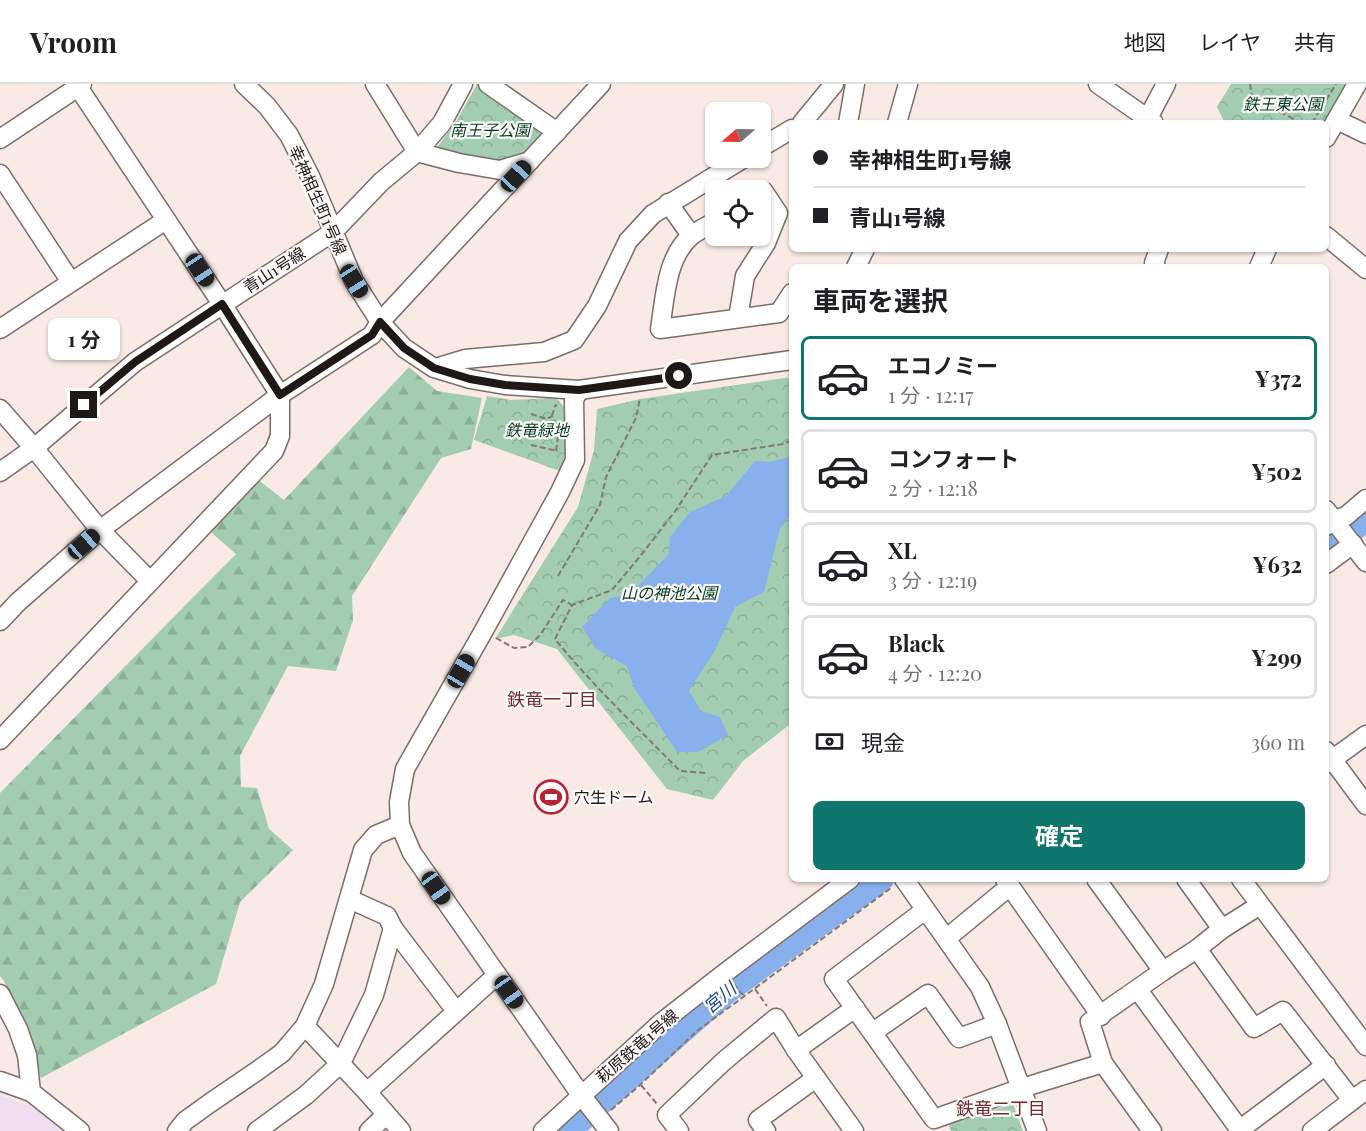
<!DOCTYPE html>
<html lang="ja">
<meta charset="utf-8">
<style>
body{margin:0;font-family:"Playfair Display","Noto Sans JP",serif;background:#f2f2f2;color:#202124;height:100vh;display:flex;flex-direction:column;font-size:22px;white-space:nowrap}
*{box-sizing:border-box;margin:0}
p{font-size:20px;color:#757577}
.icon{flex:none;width:33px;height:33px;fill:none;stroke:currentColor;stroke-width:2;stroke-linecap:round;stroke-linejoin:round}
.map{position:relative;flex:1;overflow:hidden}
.details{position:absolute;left:789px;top:180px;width:540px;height:618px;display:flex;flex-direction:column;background:#fff;border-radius:9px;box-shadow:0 2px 4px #0004}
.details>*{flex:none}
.top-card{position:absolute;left:789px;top:36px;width:540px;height:132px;border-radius:9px;box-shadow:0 2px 4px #0004;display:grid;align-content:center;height:132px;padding:0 24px;background:#fff}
.needle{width:39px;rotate:250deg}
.fabs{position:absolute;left:705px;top:18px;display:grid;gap:12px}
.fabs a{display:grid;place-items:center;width:66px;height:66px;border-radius:9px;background:#fff;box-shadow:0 2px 4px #0004;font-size:30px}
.end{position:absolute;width:27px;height:27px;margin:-14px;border:8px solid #1e1817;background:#fff;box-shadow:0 0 0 3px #fff}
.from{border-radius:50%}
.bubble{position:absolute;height:42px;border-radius:9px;background:#fff;box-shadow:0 2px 4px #0004;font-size:20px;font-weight:700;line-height:42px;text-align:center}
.car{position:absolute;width:18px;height:36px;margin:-18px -9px;border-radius:8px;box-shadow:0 0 4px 2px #0007;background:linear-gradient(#222 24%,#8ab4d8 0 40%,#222 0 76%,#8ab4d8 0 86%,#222 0)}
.top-card b{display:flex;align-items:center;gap:21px;height:57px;font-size:22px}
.top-card b+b{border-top:2px solid #e0e0e0}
.top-card i{width:15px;height:15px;background:#202124}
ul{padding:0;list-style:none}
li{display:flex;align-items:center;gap:18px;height:84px;margin:0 12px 9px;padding:0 12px;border:3px solid #e0e0e0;border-radius:9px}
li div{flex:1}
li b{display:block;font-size:22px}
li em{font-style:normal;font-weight:700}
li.selected{border-color:#0f766e}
li>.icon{width:54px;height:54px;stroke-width:1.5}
h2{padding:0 24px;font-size:27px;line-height:72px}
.pay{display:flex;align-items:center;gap:15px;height:66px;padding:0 24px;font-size:22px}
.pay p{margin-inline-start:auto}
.button{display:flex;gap:12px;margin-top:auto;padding:12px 24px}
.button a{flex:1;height:69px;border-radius:9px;background:#0f766e;color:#fff;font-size:24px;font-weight:700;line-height:69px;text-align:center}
header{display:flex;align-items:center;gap:36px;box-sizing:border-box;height:84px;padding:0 30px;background:#fff;border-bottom:2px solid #e0e0e0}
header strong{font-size:28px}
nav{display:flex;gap:33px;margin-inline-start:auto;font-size:21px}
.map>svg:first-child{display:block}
</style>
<header>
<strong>Vroom</strong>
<nav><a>地図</a><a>レイヤ</a><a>共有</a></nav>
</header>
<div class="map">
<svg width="1366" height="1047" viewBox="0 0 1366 1047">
<defs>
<pattern id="forest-firs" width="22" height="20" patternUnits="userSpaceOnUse" patternTransform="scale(1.5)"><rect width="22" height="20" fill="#a2cdb1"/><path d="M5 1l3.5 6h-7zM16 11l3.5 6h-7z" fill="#8baf98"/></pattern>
<pattern id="park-crowns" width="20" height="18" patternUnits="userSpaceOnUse" patternTransform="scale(1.5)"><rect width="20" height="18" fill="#a2cdb1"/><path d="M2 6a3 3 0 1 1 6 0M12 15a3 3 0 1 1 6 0" fill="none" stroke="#8baf98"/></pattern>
</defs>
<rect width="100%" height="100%" fill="#f9eae5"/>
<polygon fill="#eedef0" points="0,1011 36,1025 63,1047 0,1047"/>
<polygon fill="url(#forest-firs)" points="409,283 437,307 482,314 471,365 441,374 352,512 353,536 336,587 288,582 240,672 241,703 257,704 269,745 293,766 240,818 216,900 41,994 23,940 4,897 0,892 0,709 236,470 206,444 256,394 284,416"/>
<g fill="url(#park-crowns)">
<polygon points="477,0 481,0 547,50 532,66 497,80 439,68 438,62 456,38"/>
<polygon points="1231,0 1348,0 1325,39 1225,39 1217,23"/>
<polygon points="792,293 792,645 789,641 743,677 713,716 667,705 557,565 514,551 495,555 578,423 594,366 597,325 640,315"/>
<polygon points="487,312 511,316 556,314 569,328 568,363 560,387 474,356"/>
<polygon points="1013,1020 1023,1047 951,1047 948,1039"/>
</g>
<polygon fill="#88b0ed" points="792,372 792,429 780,444 764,508 735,523 714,568 689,607 701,627 720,633 728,651 698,668 677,668 634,604 627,582 596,565 582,543 610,514 629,511 669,470 670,453 690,428 726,412 755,377 770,378"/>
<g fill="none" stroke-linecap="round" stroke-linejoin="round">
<g stroke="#88b0ed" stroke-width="24">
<polyline points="1326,466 1366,436"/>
<polyline points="569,1047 728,907 882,795"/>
</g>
<g stroke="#7b6e6a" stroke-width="21">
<g id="minor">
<polyline points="244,0 267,22 289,51 310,92 354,197 380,238 404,264 434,284 470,295 505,301 579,306 792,276"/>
<polyline points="375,0 417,68 459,79 500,86 530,77"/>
<polyline points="488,0 557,48"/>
<polyline points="1098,0 1154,39"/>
<polyline points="1148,34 1166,0"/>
<polyline points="1337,36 1366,50"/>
<polyline points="802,39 834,0"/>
<polyline points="848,39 855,0"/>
<polyline points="897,39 908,0"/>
<polyline points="1326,54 1357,0"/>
<polyline points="0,55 78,3"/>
<polyline points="760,64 792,45"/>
<polyline points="0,90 71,198"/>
<polyline points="668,119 691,151"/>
<path d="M716 137C708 142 698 146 691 152 666 173 665 215 660 245L779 229 792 209"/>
<polyline points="1326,152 1366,185"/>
<polyline points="856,183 865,165"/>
<polyline points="1156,183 1154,179 1159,165"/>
<polyline points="1259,183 1267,165"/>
<polyline points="738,234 745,192 766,159 778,129 764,108 760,110"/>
<polyline points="0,245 166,136"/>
<polyline points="435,284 465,275 544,268 574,256 597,222 628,157 653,130 744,74"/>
<polyline points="579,306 574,316 575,376 560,408 483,548 405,685 399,718 400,741 412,769 581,1011 609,1047"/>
<polyline points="0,325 34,364 100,446 150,497"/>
<polyline points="0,388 34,364 135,278 333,148 381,98 417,68 442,39 463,0"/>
<polyline points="1326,426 1366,478"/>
<polyline points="1326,442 1334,436 1346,432 1366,415"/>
<polyline points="1326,480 1353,460"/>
<polyline points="0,537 18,518 100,446 280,311 372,251 380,238 601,0"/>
<polyline points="0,656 274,367 280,352 280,311 222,220 78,3 82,0"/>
<polyline points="1326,667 1366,721"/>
<polyline points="1326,680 1366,651"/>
<polyline points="904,795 980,903 997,940 1037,1047"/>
<polyline points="1005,795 1101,932"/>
<polyline points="1096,795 1163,887"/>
<polyline points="1186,795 1222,845"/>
<polyline points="1241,795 1366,962"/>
<polyline points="349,815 387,832 393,844"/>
<polyline points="925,826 834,895 934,1035 1022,1004 1103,979"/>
<polyline points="947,854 1010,802"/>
<polyline points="1197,865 1254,944 1283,927 1352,1016"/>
<polyline points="1138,906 1240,1046"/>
<polyline points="0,910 18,945 27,971 31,1008"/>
<polyline points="305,942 367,1008 401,1047"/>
<polyline points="873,948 928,910 959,954 997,940"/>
<polyline points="796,966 855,924"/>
<polyline points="0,997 31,1008 80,1047"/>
<polyline points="367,1008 497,891"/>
<polyline points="177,1047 185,1037 210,1019 257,987 282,969 305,942 324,900 363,766 376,751 400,741"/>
<polyline points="257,1047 306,1011 341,979 374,911 393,844 456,927"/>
<polyline points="369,1047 386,1031"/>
<polyline points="543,1047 662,938 726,888 850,795"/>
<polyline points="679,1047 667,1031 724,977 776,934 796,966 854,1047"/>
<polyline points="766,1047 758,1036 816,994"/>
<polyline points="1152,1047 1103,979 1090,938 1163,887 1197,865 1222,845 1260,821"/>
<polyline points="1238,1047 1326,981"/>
<polyline points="1312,1047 1366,1006"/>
</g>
</g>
<g stroke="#837876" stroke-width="2" stroke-dasharray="6 3" stroke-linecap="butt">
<polyline points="1250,0 1252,13 1301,39"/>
<polyline points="1312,39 1336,0"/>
<polyline points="531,330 547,335 552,332 558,344"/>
<polyline points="552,332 555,322 557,321"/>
<polyline points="531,361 558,367"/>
<polyline points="556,367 558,353"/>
<polyline points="558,492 600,421 606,393 636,334 640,314"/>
<polyline points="789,529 792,513"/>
<polyline points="496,554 514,564 528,563 540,551 563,516 572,521 572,522"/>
<path d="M705 689 680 687C638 644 593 602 555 555L572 521 612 506 642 470 676 426 712 371 783 360 792 356"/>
<polyline points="734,900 741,909 744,911"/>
<polyline points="755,905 767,922"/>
<polyline points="641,1001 657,1020"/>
<polyline points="611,1026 640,1001 697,947 891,804"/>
</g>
<use href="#minor" stroke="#fff" stroke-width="18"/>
</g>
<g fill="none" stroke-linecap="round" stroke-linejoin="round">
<polyline stroke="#1e1817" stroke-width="8" points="84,321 135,278 222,220 280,311 372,251 380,238 404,264 434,284 470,295 505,301 579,306 679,292"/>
</g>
<defs>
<g id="stadium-ring" transform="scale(1.725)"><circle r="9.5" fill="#fdfaf9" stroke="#b52336" stroke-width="1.5"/><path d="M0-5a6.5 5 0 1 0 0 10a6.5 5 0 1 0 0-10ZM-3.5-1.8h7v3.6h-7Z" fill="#b52336"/></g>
</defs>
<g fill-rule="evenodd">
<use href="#stadium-ring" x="551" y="713"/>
</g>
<g text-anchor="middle" stroke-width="4.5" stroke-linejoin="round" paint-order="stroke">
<g font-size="16" font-style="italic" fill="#003c20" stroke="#fdfaf9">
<text x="1283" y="26">鉄王東公園</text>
<text x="490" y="52">南王子公園</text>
<text x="537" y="352">鉄竜緑地</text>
<text x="669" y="515">山の神池公園</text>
</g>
<g font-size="16" fill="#1e1817" stroke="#fdfaf9">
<text transform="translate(318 116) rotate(66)" y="6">幸神相生町1号線</text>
<text transform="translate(274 186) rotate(-33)" y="6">青山1号線</text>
<text transform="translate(637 962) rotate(-41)" y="6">萩原鉄竜1号線</text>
</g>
<g font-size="16" fill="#1e1817" stroke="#fdfaf9" text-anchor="start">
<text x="574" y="719">穴生ドーム</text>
</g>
<g font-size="18" fill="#712a2d" stroke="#fdfaf9">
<text x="552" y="622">鉄竜一丁目</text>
<text x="1001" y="1031">鉄竜二丁目</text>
</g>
<g font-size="18" font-style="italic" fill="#18498f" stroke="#fdfaf9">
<text transform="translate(720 914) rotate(-40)" y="6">宮川</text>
</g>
</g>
</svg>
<div class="fabs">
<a><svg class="needle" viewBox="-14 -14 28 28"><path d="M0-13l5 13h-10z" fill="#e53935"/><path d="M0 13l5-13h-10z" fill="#757577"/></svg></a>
<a><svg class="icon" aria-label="locate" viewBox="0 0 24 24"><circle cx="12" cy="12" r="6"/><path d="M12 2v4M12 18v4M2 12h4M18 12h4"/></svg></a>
</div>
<i class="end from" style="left:679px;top:292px"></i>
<i class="end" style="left:84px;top:321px"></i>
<div class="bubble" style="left:48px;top:234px;width:72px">1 分</div>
<i class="car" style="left:516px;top:92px;rotate:43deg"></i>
<i class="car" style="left:200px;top:186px;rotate:146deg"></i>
<i class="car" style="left:354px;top:197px;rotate:148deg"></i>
<i class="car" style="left:84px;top:460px;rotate:49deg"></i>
<i class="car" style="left:461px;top:587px;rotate:30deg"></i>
<i class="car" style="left:436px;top:804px;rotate:145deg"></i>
<i class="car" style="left:509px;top:908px;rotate:145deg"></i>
<div class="top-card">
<b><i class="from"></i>幸神相生町1号線</b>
<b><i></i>青山1号線</b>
</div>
<section class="details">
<h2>車両を選択</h2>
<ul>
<li class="selected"><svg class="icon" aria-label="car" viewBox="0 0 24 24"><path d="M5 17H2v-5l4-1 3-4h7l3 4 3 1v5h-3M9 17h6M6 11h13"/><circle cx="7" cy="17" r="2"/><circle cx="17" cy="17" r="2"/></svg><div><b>エコノミー</b><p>1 分 · 12:17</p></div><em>¥372</em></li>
<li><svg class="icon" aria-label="car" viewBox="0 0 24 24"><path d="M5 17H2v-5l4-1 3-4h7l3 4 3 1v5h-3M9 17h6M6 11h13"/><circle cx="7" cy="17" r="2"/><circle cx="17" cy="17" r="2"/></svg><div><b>コンフォート</b><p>2 分 · 12:18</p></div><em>¥502</em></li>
<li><svg class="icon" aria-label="car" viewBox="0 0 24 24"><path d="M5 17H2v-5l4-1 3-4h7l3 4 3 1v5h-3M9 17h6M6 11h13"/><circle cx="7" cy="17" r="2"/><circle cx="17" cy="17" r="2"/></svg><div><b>XL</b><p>3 分 · 12:19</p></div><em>¥632</em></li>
<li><svg class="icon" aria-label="car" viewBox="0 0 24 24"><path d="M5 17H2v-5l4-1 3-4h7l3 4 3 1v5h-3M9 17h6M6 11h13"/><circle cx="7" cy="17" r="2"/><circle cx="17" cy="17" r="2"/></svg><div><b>Black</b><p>4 分 · 12:20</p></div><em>¥299</em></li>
</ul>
<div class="pay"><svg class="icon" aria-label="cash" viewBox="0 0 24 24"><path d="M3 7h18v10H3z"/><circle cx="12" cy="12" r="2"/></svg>現金<p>360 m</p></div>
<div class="button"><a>確定</a></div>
</section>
</div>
